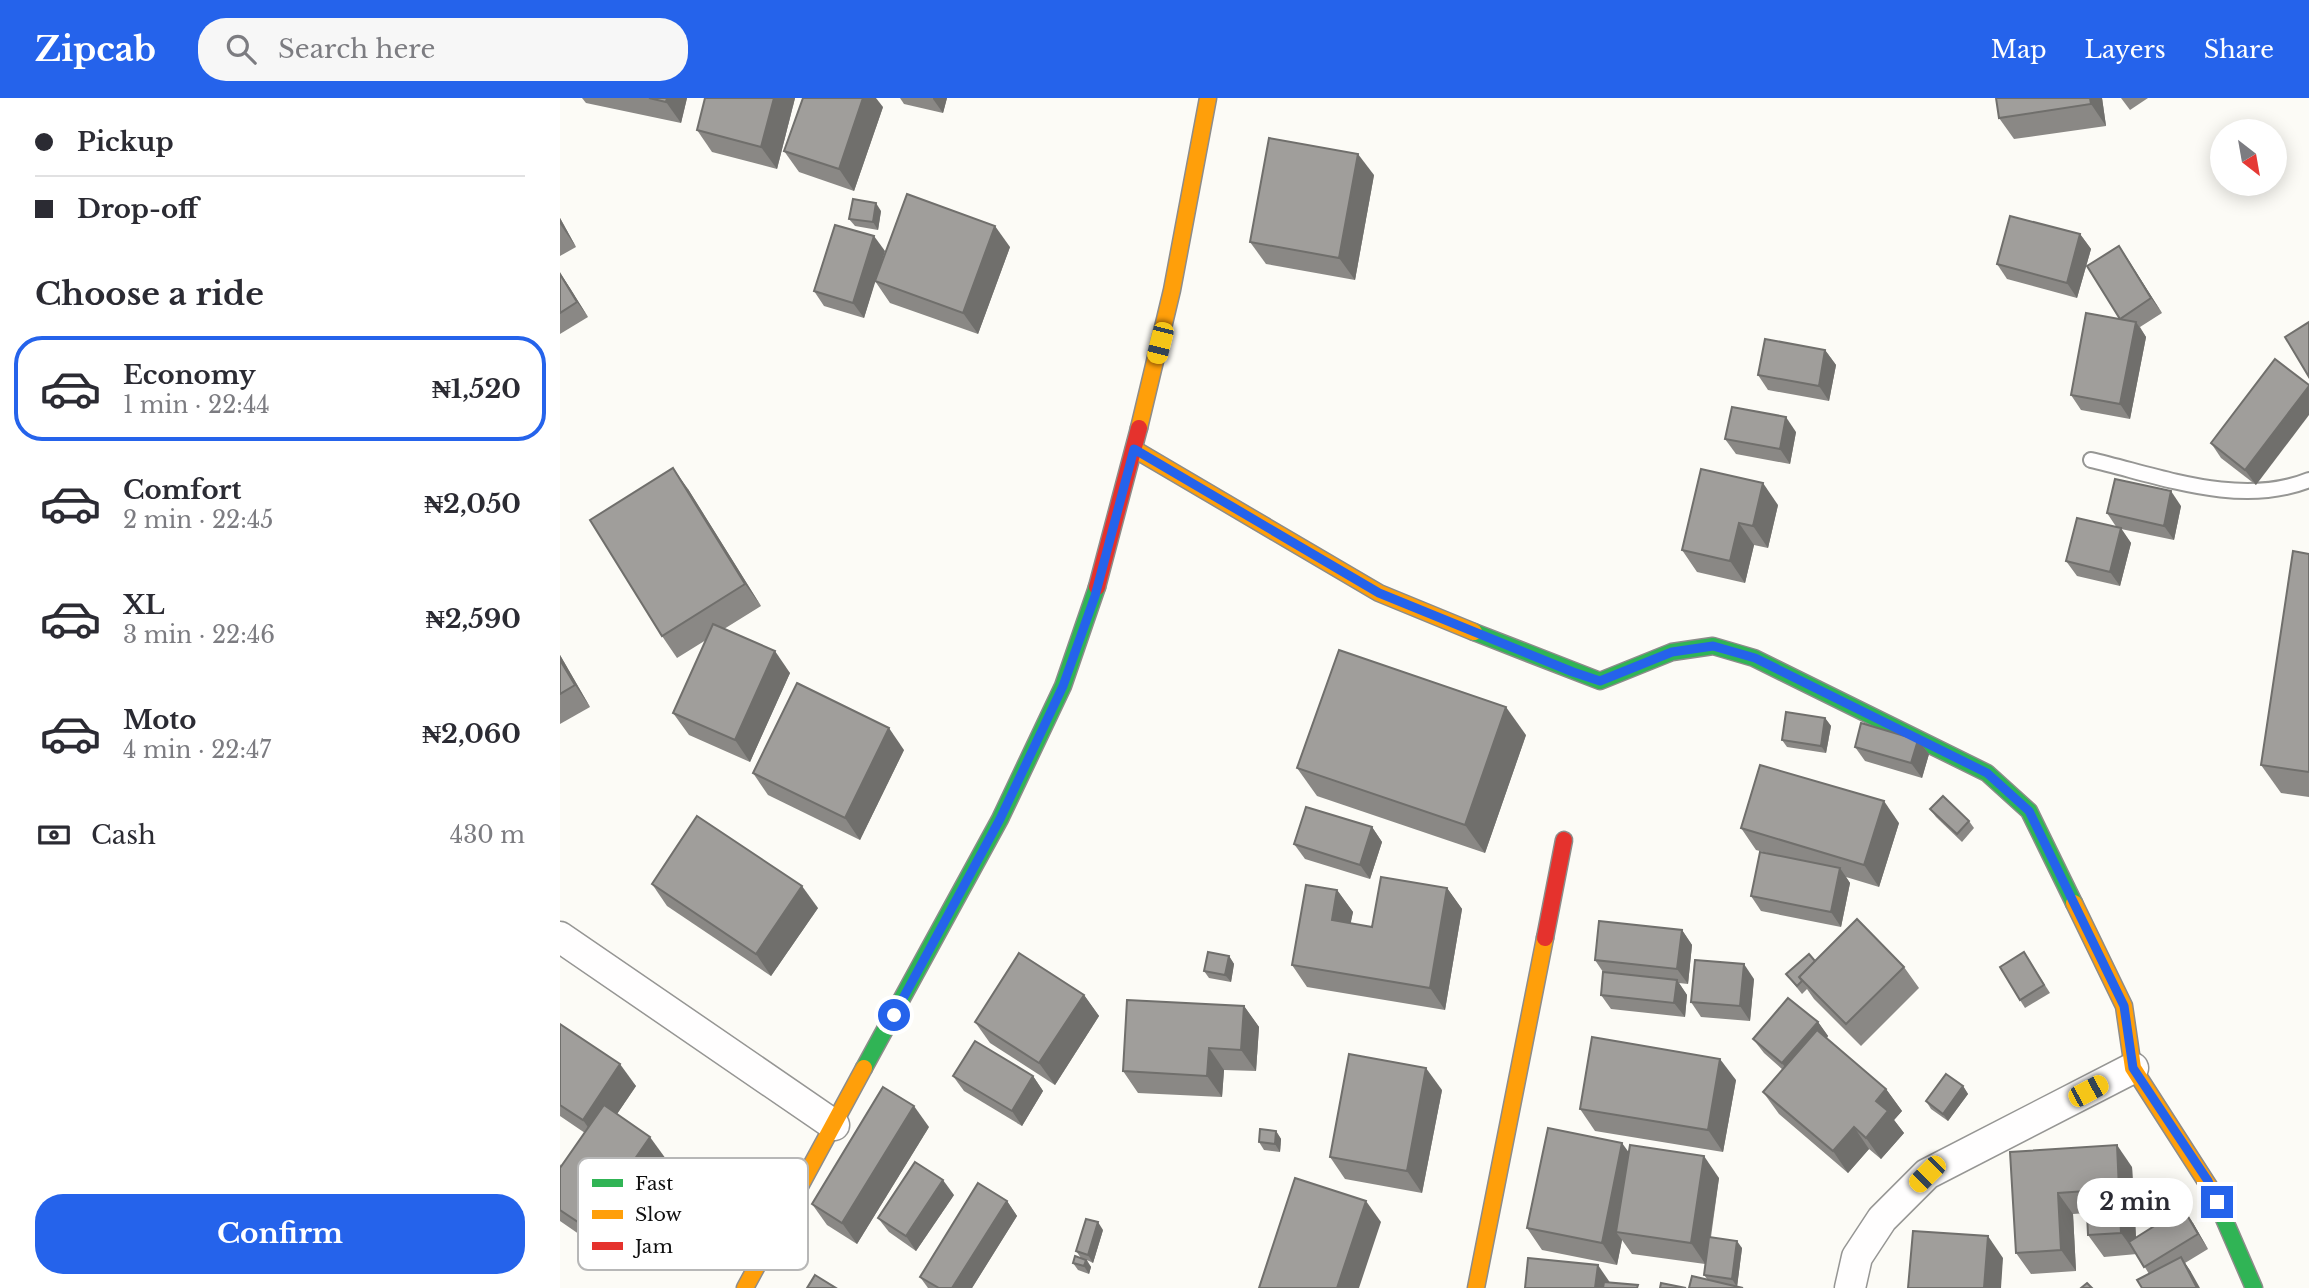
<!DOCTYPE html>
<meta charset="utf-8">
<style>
body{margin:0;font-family:"Libre Baskerville",serif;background:#f7f7f7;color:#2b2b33;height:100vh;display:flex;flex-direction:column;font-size:26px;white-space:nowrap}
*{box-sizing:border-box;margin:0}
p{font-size:23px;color:#7c7c81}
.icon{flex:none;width:38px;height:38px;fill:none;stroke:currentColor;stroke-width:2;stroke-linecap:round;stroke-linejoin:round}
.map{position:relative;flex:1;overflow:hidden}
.panel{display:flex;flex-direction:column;background:#fff;width:560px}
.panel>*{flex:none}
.banner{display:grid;align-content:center;height:154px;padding:0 35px;background:#fff}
.needle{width:46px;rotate:149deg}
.controls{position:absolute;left:1650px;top:21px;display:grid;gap:14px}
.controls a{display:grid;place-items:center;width:77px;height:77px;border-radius:50%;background:#fff;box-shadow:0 4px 18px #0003;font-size:35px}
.end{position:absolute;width:32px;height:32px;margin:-16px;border:9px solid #2563eb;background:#fff;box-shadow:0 0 0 4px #fff}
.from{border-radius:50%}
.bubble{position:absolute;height:49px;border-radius:24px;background:#fff;box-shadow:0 4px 18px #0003;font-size:23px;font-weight:700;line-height:49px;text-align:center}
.car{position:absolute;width:21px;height:42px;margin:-21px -10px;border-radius:9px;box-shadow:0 0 5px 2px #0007;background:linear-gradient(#f5c518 24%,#345 0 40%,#f5c518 0 76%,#345 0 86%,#f5c518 0)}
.banner b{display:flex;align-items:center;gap:24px;height:66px;font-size:26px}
.banner b+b{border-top:2px solid #e1e1e2}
.banner i{width:18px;height:18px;background:#2b2b33}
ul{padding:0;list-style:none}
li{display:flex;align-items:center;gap:21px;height:105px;margin:0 14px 10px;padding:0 21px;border:4px solid transparent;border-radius:28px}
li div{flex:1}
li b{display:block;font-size:26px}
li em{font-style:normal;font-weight:700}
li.active{border-color:#2563eb}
li>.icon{width:63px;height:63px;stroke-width:1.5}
h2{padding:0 35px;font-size:32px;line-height:84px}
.pay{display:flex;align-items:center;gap:18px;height:77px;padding:0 35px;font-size:26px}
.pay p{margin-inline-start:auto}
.action{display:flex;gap:14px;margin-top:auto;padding:14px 35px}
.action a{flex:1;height:80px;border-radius:28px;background:#2563eb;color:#fff;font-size:28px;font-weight:700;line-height:80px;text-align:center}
header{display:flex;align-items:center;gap:42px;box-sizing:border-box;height:98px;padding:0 35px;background:#2563eb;color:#fff}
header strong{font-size:33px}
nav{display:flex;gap:38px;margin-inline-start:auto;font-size:24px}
.search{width:490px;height:63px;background:#f7f7f7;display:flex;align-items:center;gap:18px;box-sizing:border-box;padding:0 24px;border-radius:28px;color:#7c7c81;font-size:26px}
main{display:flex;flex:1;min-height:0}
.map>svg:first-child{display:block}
</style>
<header>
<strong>Zipcab</strong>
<div class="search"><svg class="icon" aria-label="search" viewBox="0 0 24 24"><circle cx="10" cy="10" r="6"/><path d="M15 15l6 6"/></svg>Search here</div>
<nav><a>Map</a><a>Layers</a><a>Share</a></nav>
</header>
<main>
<section class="panel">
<div class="banner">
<b><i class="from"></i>Pickup</b>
<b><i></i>Drop-off</b>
</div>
<h2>Choose a ride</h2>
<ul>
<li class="active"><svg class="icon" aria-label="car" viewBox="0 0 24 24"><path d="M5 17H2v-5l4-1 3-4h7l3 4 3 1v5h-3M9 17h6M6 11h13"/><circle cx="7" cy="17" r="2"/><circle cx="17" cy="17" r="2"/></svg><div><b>Economy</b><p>1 min · 22:44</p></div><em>₦1,520</em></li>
<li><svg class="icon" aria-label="car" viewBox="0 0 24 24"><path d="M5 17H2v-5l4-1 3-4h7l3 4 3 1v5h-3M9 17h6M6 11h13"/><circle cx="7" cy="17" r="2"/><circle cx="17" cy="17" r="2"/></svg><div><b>Comfort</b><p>2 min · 22:45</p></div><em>₦2,050</em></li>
<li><svg class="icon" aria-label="car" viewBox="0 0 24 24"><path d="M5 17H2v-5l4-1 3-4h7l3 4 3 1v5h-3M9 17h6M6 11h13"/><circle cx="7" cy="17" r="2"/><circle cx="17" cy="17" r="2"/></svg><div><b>XL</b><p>3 min · 22:46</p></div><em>₦2,590</em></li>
<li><svg class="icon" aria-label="car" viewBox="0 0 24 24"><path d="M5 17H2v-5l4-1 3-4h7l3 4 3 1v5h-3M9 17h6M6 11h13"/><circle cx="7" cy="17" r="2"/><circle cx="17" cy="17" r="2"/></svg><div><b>Moto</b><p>4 min · 22:47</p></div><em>₦2,060</em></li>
</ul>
<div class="pay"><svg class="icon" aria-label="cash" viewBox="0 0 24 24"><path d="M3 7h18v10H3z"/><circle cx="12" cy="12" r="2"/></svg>Cash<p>430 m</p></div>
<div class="action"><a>Confirm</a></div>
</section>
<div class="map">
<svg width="1749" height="1190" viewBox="0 0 1749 1190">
<rect width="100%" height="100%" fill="#fcfbf6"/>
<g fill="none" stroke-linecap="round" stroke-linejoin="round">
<g stroke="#969694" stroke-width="18">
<path id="lane" d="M1531 362C1600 378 1680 410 1749 382"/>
</g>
<g stroke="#969694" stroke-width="33">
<g id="street">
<polyline points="0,839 274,1027"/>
<polyline points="1290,1190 1297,1159 1322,1121 1367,1076 1573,970"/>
</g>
</g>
<g stroke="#8d8c8a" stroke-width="19">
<g id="fast">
<polyline points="914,534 1040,583 1112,554 1153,548 1194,560 1427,675 1469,713 1514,805"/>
<polyline points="304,970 440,721 503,588 537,489"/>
<polyline points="1652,1093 1694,1190"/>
</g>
</g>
<g stroke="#8d8c8a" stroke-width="19">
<g id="slow">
<polyline points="579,330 612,192 648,0"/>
<polyline points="574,351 819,495 914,534"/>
<polyline points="1514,805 1564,908 1573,970 1652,1093"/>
<polyline points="185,1190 304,970"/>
<polyline points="916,1190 985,840"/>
</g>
</g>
<g stroke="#8d8c8a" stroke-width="19">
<g id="jam">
<polyline points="537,489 579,330"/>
<polyline points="985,840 1004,742"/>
</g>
</g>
<use href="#lane" stroke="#fffefe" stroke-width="14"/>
<use href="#street" stroke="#fffefe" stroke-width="30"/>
<use href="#fast" stroke="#30b455" stroke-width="16"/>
<use href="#slow" stroke="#ff9f0a" stroke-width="16"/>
<use href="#jam" stroke="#e5322d" stroke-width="16"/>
</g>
<g fill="#8a8885">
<polygon points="22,0 127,0 121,25 26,5"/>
<polygon points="145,0 235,0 217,71 152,54 137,32"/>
<polygon points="340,0 387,0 383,15 344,6"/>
<polygon points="1542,0 1546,28 1454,41 1439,20"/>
<polygon points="1561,0 1588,0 1570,12"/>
<polygon points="323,9 294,93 239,74 224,53"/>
<polygon points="814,77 795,182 706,166 690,144"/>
<polygon points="321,113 318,132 295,128 289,121"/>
<polygon points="0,120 16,149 0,158"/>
<polygon points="1520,136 1531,151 1517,200 1447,181 1437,166"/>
<polygon points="1559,148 1602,215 1580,229 1586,239 1570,321 1521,312 1511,297 1560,221"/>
<polygon points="450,149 418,236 330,205 315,183 304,220 264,208 254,193 325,153 318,175"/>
<polygon points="0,175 28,219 0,236"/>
<polygon points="1265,252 1276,267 1269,303 1208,292 1198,277"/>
<polygon points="1715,261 1696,387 1661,360 1651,345"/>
<polygon points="1236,334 1230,366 1176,356 1165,341"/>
<polygon points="128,391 201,508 164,531 230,575 190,664 129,637 113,615 146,542 117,560 102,538"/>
<polygon points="1218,407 1208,450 1194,447 1185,485 1137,474 1122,452"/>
<polygon points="1621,408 1614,442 1561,431 1571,445 1560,488 1517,478 1506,463 1557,430 1547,415"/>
<polygon points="1749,456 1749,699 1721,695 1701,667"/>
<polygon points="0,557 30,609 0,626"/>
<polygon points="1265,620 1271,628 1266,655 1227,649 1222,642"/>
<polygon points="966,637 925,755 757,698 737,670"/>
<polygon points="1358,642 1369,656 1362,680 1305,663 1295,649"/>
<polygon points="344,652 300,742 208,697 193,675"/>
<polygon points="1370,711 1409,723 1414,730 1402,744 1376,719"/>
<polygon points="1339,725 1319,789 1286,779 1290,785 1281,829 1201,813 1191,798 1211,756 1196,752 1181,730"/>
<polygon points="812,729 822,744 810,781 745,761 734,746"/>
<polygon points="92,786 258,810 211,878 107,808"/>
<polygon points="887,790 902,811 885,912 747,889 732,867 777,792 793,814 790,826 812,829"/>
<polygon points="1122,832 1132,847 1128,886 1119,885 1127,897 1125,919 1051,911 1041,897 1043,874 1035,862"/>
<polygon points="1464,854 1490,895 1465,910 1460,902"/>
<polygon points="669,858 674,866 671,884 649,880 644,873"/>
<polygon points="1255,863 1344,869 1359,890 1301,948 1254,901 1247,891 1242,896 1226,876"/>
<polygon points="1194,881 1190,923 1141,919 1131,904"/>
<polygon points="524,897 539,918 495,987 430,945 415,924"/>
<polygon points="684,908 699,929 696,973 664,972 662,999 578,995 563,973"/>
<polygon points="1258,924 1268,938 1267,940 1326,991 1342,1013 1334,1022 1344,1035 1321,1061 1309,1051 1288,1075 1219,1016 1203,994 1223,972 1204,955 1193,941"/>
<polygon points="0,926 76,988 57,1016 106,1061 42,1152 0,1123 0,1066 1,1068 25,1035 0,1018"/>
<polygon points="393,978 473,978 483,993 462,1028 404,993"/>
<polygon points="1176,982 1163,1054 1035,1033 1020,1011"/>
<polygon points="1403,988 1408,996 1388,1023 1371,1011 1366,1003"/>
<polygon points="882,992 862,1095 785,1081 770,1059"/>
<polygon points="369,1029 297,1146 267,1127 252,1106"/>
<polygon points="716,1033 721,1041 720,1054 704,1052 699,1044"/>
<polygon points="1069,1054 1159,1080 1151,1139 1182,1150 1177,1189 1147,1181 1144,1177 1145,1166 1072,1156 1062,1142 1057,1167 982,1152 967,1130"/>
<polygon points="1450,1054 1572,1069 1576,1140 1633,1125 1648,1151 1625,1165 1631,1174 1589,1176 1577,1156 1544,1159 1528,1137 1527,1115 1513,1116 1516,1173 1471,1176 1456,1155"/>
<polygon points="394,1097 356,1153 329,1134 318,1120"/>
<polygon points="447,1103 457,1118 412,1190 368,1190 360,1179"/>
<polygon points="543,1132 533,1165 527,1162 531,1169 529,1176 518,1172 513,1165 521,1160 516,1153"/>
</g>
<g fill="#706f6c">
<polygon points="107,0 127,0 121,25 106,4"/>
<polygon points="214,0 235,0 217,71 201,49"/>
<polygon points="303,0 316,0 323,9 294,93 279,71"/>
<polygon points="373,0 387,0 383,15 373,1"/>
<polygon points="1530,0 1542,0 1546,28 1531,6"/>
<polygon points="798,56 814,77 795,182 779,160"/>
<polygon points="316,105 321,113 318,132 313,124"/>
<polygon points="0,120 16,149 0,126"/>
<polygon points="435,128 450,149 418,236 403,215"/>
<polygon points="1520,136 1531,151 1517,200 1507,185"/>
<polygon points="314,138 325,153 304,220 293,205"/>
<polygon points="1559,148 1569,163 1602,215 1591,200"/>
<polygon points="0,175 10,190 28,219 17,204"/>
<polygon points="1576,224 1586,239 1570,321 1560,306"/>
<polygon points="1265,252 1276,267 1269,303 1259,288"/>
<polygon points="1749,288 1749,317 1696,387 1685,372"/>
<polygon points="1226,319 1236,334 1230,366 1220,351"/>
<polygon points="113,370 128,391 201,508 185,486"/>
<polygon points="1203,385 1218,407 1208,450 1193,428"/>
<polygon points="1611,393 1621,408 1614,442 1604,428"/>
<polygon points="1179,425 1194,447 1185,485 1170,463"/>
<polygon points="1561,430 1571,445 1560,488 1550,474"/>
<polygon points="215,553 230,575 190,664 175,642"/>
<polygon points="0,557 30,609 15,587 0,562"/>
<polygon points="946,609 966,637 925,755 905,727"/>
<polygon points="1265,620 1271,628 1266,655 1261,648"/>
<polygon points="329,630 344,652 300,742 285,720"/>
<polygon points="1358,642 1369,656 1362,680 1351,665"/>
<polygon points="1324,703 1339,725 1319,789 1304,767"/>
<polygon points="812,729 822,744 810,781 800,767"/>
<polygon points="1280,770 1290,785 1281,829 1271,814"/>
<polygon points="242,788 258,810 211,878 196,856"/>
<polygon points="887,790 902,811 885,912 870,890"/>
<polygon points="777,792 793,814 787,844 772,822"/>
<polygon points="1122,832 1132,847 1128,886 1117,871"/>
<polygon points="669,858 674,866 671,884 665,877"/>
<polygon points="1184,866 1194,881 1190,923 1180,908"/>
<polygon points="1117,882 1127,897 1125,919 1114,905"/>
<polygon points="524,897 539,918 495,987 479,965"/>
<polygon points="684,908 699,929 696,973 681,952"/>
<polygon points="1258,924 1268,938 1233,980 1222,965"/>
<polygon points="649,950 664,972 662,999 647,978"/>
<polygon points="1160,961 1176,982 1163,1054 1148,1032"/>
<polygon points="60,966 76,988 38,1044 23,1022"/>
<polygon points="866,970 882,992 862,1095 847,1073"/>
<polygon points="473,978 483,993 462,1028 452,1013"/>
<polygon points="1403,988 1408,996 1388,1023 1383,1016"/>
<polygon points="1326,991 1342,1013 1334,1022 1344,1035 1321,1061 1306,1040 1316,1003"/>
<polygon points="354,1008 369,1029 297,1146 282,1125"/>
<polygon points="1294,1029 1309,1051 1288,1075 1273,1053"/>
<polygon points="716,1033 721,1041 720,1054 715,1046"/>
<polygon points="90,1039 106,1061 42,1152 27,1130"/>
<polygon points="1062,1045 1078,1067 1056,1134 1062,1142 1057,1167 1042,1145"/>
<polygon points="1557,1047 1572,1069 1577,1157 1561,1135"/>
<polygon points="1144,1058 1159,1080 1146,1167 1131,1145"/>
<polygon points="383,1082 394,1097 356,1153 346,1138"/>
<polygon points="1498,1095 1513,1116 1516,1173 1501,1152"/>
<polygon points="447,1103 457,1118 412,1190 392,1190"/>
<polygon points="806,1103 821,1124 799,1190 777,1190"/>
<polygon points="1623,1110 1633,1125 1648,1151 1638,1136"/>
<polygon points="538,1124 543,1132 533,1165 528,1157"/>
<polygon points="1428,1138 1443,1160 1441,1190 1424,1190"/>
<polygon points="1177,1143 1182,1150 1177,1189 1172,1181"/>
<polygon points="1621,1159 1631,1174 1640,1190 1637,1190"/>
<polygon points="526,1162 531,1169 529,1176 524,1168"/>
<polygon points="1038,1167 1053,1189 1053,1190 1035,1190"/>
</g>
<g fill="#a09e9b" stroke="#706f6c" stroke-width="2">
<polygon points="89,0 107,0 106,4"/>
<polygon points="145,0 214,0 201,49 137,32"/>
<polygon points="243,0 303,0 279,71 224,53"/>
<polygon points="1436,0 1530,0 1531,6 1439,20"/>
<polygon points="709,40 798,56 779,160 690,144"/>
<polygon points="347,96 435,128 403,215 315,183"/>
<polygon points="293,101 316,105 313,124 289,121"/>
<polygon points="1450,118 1520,136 1507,185 1437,166"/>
<polygon points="275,127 314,138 293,205 254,193"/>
<polygon points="1559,148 1591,200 1560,221 1527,168"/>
<polygon points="0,176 17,204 0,215"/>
<polygon points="1526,215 1576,224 1560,306 1511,297"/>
<polygon points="1749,224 1749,279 1725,239"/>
<polygon points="1205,241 1265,252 1259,288 1198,277"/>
<polygon points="1715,261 1749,287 1749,288 1685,372 1651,345"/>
<polygon points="1172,309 1226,319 1220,351 1165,341"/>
<polygon points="113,370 185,486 102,538 30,422"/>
<polygon points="1141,371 1203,385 1193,428 1179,425 1170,463 1122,452"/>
<polygon points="1555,381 1611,393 1604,428 1547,415"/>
<polygon points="1517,420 1561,430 1550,474 1506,463"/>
<polygon points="1733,453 1749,456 1749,674 1701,667"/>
<polygon points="153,526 215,553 175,642 113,615"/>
<polygon points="779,552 946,609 905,727 737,670"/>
<polygon points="0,562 15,587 0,596"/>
<polygon points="237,585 329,630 285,720 193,675"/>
<polygon points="1226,614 1265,620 1261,648 1222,642"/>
<polygon points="1301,625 1358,642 1351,665 1295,649"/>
<polygon points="1200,667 1324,703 1304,767 1181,730"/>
<polygon points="1383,698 1409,723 1397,736 1370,711"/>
<polygon points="746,709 812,729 800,767 734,746"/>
<polygon points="137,718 242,788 196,856 92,786"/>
<polygon points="1200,754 1280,770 1271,814 1191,798"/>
<polygon points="821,779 887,790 870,890 732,867 746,787 777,792 772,822 812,829"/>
<polygon points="1297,821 1344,869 1286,926 1239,879"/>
<polygon points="1039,823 1122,832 1117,871 1035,862"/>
<polygon points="648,854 669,858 665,877 644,873"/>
<polygon points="1464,854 1484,887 1460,902 1440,869"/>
<polygon points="459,855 524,897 479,965 415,924"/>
<polygon points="1249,856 1255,863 1239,879 1242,883 1237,888 1226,876"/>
<polygon points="1135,862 1184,866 1180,908 1131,904"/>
<polygon points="1043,874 1117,882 1114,905 1041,897"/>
<polygon points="1228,900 1258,924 1222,965 1193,941"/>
<polygon points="567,902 684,908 681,952 649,950 647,978 563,973"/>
<polygon points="0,926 60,966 23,1022 0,1007"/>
<polygon points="1257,932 1326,991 1316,1003 1328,1013 1306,1040 1294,1029 1273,1053 1203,994"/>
<polygon points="1032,939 1160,961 1148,1032 1020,1011"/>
<polygon points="415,943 473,978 452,1013 393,978"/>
<polygon points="789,956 866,970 847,1073 770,1059"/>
<polygon points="1386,976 1403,988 1383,1016 1366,1003"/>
<polygon points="323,989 354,1008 282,1125 252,1106"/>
<polygon points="44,1007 90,1039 27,1130 0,1112 0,1070"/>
<polygon points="988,1030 1062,1045 1042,1145 967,1130"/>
<polygon points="700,1031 716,1033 715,1046 699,1044"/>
<polygon points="1070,1047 1144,1058 1131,1145 1056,1134"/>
<polygon points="1557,1047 1561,1135 1528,1137 1526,1093 1498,1095 1501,1152 1456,1155 1450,1054"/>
<polygon points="355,1064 383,1082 346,1138 318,1120"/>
<polygon points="735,1080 806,1103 777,1190 699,1190"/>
<polygon points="418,1085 447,1103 392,1190 379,1190 360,1179"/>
<polygon points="1623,1110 1638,1136 1584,1169 1569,1144"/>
<polygon points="526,1121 538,1124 528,1157 516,1153"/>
<polygon points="1353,1133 1428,1138 1424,1190 1348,1190"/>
<polygon points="1149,1139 1177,1143 1172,1181 1144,1177"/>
<polygon points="515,1158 526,1162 524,1168 513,1165"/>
<polygon points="1621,1159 1637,1190 1582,1190 1577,1182"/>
<polygon points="968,1160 1038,1167 1035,1190 965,1190"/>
<polygon points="255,1177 276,1190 247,1190"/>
<polygon points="1132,1178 1183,1190 1129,1190"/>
<polygon points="1044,1184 1078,1187 1077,1190 1043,1190"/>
<polygon points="1101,1185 1126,1190 1100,1190"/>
<polygon points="1527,1185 1532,1190 1521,1190"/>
</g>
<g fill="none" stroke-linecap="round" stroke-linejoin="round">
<polyline stroke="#2563eb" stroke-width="9" points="334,917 440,721 503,588 535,498 574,351 819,495 1013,574 1040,583 1112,554 1153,548 1195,560 1427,675 1469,713 1564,908 1573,970 1648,1083 1657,1104"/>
</g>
<rect x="18" y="1060" width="230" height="112" rx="10" fill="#fff" stroke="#b7b7b7" stroke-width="2"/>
<rect x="32" y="1081" width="31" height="8" fill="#30b455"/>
<rect x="32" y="1112" width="31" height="9" fill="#ff9f0a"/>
<rect x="32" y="1144" width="31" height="8" fill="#e5322d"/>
<g font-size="19" fill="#101010">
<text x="75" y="1092">Fast</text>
<text x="75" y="1123">Slow</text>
<text x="75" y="1155">Jam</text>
</g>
</svg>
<div class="controls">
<a><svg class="needle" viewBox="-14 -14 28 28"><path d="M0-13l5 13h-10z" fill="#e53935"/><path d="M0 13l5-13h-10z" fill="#7c7c81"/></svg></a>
</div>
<i class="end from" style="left:334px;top:917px"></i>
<i class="end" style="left:1657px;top:1104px"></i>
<div class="bubble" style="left:1517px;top:1080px;width:116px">2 min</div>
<i class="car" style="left:600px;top:245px;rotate:194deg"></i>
<i class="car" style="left:1528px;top:993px;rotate:62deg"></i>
<i class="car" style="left:1367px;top:1076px;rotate:225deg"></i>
</div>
</main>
